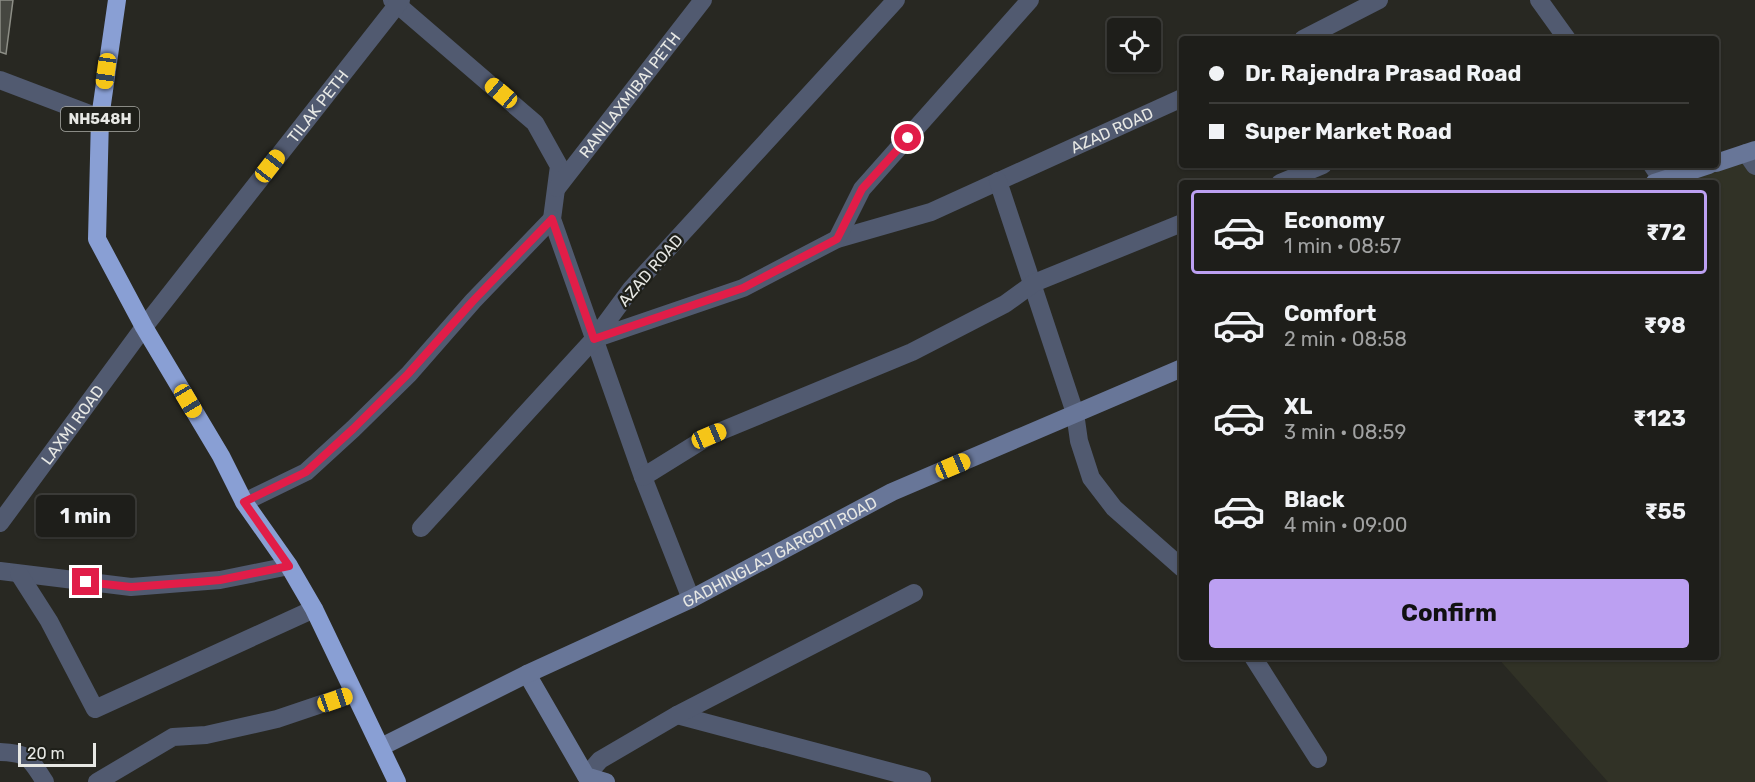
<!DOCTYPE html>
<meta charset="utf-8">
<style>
body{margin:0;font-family:Rubik,sans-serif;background:#2b2b27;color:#f1f3f6;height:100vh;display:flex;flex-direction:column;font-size:22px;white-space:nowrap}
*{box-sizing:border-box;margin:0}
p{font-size:20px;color:#a1a2a2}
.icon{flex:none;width:33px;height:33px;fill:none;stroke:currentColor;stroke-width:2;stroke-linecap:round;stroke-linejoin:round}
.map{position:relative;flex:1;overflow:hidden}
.panel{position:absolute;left:1179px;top:180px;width:540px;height:480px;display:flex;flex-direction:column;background:#1e1e1a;border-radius:6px;box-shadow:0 2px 4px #0004,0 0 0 2px #3c3c39}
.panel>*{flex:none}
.guide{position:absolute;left:1179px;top:36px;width:540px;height:132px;border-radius:6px;box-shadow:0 2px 4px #0004,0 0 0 2px #3c3c39;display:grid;align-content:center;height:132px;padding:0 30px;background:#1e1e1a}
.controls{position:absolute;left:1107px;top:18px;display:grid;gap:12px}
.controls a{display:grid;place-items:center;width:54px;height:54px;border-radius:6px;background:#1e1e1a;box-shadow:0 2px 4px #0004,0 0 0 2px #3c3c39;font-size:30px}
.scale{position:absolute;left:18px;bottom:15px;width:78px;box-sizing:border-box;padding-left:6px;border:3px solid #e7e8e4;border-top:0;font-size:16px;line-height:21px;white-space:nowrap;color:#e7e8e4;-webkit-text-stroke:4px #1e1f19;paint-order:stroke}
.end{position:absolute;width:27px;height:27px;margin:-14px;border:8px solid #e11d48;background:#fff;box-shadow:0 0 0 3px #fff}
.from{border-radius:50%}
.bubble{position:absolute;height:42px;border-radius:6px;background:#1e1e1a;box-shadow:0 2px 4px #0004,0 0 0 2px #3c3c39;font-size:20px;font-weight:700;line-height:42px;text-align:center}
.car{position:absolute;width:18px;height:36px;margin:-18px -9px;border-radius:8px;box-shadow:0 0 4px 2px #0007;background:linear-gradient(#f5c518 24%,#345 0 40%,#f5c518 0 76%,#345 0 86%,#f5c518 0)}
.guide b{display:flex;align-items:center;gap:21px;height:57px;font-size:22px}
.guide b+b{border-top:2px solid #3c3c39}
.guide i{width:15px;height:15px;background:#f1f3f6}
ul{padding:10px 0 0;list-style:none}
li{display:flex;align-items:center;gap:18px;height:84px;margin:0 12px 9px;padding:0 18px;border:3px solid transparent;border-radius:6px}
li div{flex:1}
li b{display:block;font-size:22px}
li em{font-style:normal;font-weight:700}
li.selected{border-color:#bca0f2}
li>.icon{width:54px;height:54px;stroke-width:1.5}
.primary-button{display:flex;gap:12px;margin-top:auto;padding:12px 30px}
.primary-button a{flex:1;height:69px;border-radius:6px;background:#bca0f2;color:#111;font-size:24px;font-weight:700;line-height:69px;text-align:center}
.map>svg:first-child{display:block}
</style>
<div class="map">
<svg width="1755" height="782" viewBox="0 0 1755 782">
<rect width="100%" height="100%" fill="#282822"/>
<polygon fill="#313226" points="1746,153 1755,166 1755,782 1608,782 1497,657 1716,657 1716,183 1654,183"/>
<polygon fill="#464741" stroke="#8d8e86" stroke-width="1.5" points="0,0 13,0 6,54 0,52"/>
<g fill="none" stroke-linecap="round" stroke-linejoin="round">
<g stroke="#515a70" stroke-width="18">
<polyline points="392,0 535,123 559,166 552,219 643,477 691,599"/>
<path id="s1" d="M896 0 631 289 594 339 743 288 837 239 931 212 1182 98"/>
<polyline points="1539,0 1567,39"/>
<polyline points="1303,39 1379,0"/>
<polyline points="0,80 100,118"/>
<polyline points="1746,153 1755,166"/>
<polyline points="1652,165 1662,180"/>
<polyline points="998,181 1075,413 1079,441 1091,478 1114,508 1182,568"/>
<polyline points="1280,183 1323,165"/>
<path id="s2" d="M557 188 703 0"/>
<polyline points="837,239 862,189 1030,0"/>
<polyline points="643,477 709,436 912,352 1005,304 1034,283 1182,223"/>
<polyline points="244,502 306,472 353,429 409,374 473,301 552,219"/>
<path id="s3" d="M0 523 144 327 401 0"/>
<polyline points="421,528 594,339"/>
<polyline points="0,571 131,587 220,580 289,566"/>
<polyline points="19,574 49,621 95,709 314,609"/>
<polyline points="1253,657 1318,759"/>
<polyline points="677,715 922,780"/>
<path d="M0 752C30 753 30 759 45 782"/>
<polyline points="586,776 600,760 677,715 914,593"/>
<polyline points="97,782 173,737 206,735 277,719 354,693"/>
</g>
<g stroke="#687698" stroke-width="18">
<polyline points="1716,163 1755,150"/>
<polyline points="1654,183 1709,165"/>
<polyline points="527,674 586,776 606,782"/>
<path id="s4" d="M381 747 527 674 691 599 892 492 1182 368"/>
</g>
<polyline stroke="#899fd4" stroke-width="18" points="117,0 100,118 97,239 144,327 221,456 244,502 289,566 314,609 397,782"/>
</g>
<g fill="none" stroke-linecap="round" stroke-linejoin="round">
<polyline stroke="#e11d48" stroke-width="8" points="86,582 131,587 198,582 220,580 289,566 244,502 306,472 353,429 408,374 473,301 552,219 594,339 743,288 837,239 862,189 908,138"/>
</g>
<g text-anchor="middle" stroke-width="5" stroke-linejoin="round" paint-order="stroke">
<rect fill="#1e1f19" stroke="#abaca7" stroke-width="1.5" x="61" y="107" width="78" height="24" rx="4.5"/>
<g font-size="15" font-weight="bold" fill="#e7e8e4">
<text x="100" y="124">NH548H</text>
</g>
<g font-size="16" fill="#e7e8e4" stroke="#1e1f19">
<text dy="6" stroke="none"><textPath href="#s2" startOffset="118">RANILAXMIBAI PETH</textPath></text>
<text dy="6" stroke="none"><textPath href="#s3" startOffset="524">TILAK PETH</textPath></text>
<text dy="6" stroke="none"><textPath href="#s1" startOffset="1014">AZAD ROAD</textPath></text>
<text transform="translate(650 270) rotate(-49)" y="6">AZAD ROAD</text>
<text dy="6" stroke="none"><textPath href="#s3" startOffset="122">LAXMI ROAD</textPath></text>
<text dy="6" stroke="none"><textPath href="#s4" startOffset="444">GADHINGLAJ GARGOTI ROAD</textPath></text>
</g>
</g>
</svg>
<div class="controls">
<a><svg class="icon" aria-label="locate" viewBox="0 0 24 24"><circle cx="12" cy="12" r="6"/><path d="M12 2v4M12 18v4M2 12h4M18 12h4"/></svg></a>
</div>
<div class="scale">20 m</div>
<i class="end from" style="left:908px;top:138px"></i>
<i class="end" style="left:86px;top:582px"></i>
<div class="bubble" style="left:36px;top:495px;width:99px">1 min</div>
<i class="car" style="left:106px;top:71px;rotate:188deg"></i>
<i class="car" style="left:501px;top:93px;rotate:310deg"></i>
<i class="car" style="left:270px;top:166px;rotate:38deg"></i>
<i class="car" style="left:188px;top:401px;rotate:149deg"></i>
<i class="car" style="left:709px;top:436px;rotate:67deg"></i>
<i class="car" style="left:953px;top:466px;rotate:67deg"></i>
<i class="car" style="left:335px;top:700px;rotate:71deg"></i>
<div class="guide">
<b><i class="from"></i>Dr. Rajendra Prasad Road</b>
<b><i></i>Super Market Road</b>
</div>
<section class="panel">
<ul>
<li class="selected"><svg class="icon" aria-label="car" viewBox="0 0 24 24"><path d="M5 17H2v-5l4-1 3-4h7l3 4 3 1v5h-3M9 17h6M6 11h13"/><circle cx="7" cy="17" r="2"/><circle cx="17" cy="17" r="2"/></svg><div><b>Economy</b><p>1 min · 08:57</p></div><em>₹72</em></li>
<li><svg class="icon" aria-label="car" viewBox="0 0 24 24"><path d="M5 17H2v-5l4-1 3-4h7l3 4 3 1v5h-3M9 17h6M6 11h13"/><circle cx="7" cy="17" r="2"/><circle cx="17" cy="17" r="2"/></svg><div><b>Comfort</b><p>2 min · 08:58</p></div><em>₹98</em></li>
<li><svg class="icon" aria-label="car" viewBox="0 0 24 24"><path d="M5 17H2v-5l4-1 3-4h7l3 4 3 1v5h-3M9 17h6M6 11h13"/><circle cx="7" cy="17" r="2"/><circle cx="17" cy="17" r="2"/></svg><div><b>XL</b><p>3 min · 08:59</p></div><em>₹123</em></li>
<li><svg class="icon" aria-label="car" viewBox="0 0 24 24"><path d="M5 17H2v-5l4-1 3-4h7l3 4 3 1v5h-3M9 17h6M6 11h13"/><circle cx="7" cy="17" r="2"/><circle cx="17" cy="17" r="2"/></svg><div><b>Black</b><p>4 min · 09:00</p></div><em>₹55</em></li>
</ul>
<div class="primary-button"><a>Confirm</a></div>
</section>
</div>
